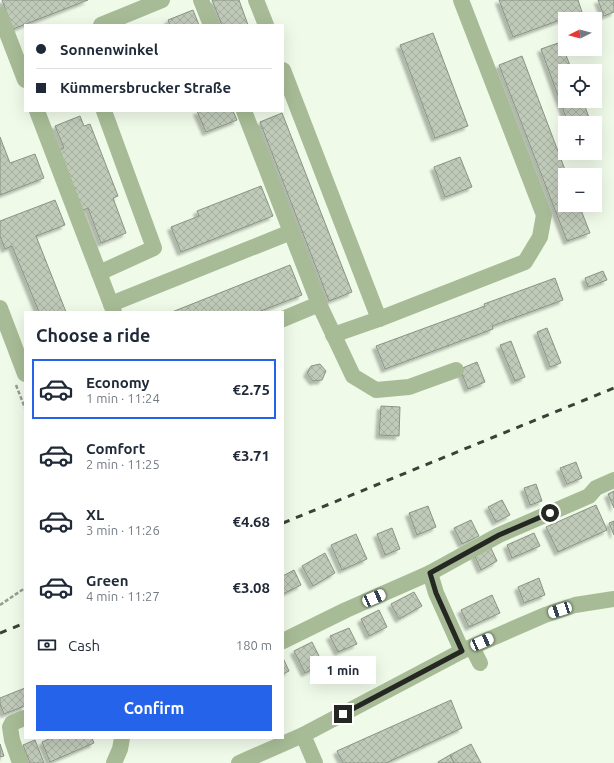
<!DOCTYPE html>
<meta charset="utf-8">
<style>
body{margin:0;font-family:Ubuntu,sans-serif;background:#f2f2f3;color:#1f2937;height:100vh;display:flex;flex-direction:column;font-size:15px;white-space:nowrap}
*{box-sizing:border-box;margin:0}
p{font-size:13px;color:#747a83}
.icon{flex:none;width:22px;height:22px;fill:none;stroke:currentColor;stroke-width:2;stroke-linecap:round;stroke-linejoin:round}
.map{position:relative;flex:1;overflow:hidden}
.sheet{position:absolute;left:24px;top:311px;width:260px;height:428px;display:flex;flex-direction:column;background:#fff;border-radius:0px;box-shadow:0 4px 16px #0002}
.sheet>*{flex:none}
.banner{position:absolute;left:24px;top:24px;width:260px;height:88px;border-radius:0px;box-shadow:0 4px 16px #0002;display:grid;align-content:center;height:88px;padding:0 12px;background:#fff}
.needle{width:26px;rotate:264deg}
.controls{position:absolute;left:558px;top:12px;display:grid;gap:8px}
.controls a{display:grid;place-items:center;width:44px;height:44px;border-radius:0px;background:#fff;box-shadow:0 4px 16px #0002;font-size:20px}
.end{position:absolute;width:18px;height:18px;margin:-9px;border:5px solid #252822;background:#fff;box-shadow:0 0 0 2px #fff}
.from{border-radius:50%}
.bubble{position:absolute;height:28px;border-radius:0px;background:#fff;box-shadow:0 4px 16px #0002;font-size:13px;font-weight:600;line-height:28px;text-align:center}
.car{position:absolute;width:12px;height:24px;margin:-12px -6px;border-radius:5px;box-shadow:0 0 3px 1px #0007;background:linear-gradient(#fff 24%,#345 0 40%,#fff 0 76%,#345 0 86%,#fff 0)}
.banner b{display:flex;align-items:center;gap:14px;height:38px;font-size:15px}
.banner b+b{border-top:1px solid #e0e1e3}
.banner i{width:10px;height:10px;background:#1f2937}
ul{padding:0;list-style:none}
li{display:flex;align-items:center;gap:12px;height:60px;margin:0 8px 6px;padding:0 4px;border:2px solid transparent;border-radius:0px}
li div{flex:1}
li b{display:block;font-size:15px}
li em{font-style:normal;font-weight:600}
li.on{border-color:#2563eb}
li>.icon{width:36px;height:36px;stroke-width:1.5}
h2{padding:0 12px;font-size:18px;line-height:48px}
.pay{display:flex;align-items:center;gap:10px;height:44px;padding:0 12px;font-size:15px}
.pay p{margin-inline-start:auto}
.primary-button{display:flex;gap:8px;margin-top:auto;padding:8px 12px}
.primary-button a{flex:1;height:46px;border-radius:0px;background:#2563eb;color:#fff;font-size:16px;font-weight:600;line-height:46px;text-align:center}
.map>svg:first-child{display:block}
</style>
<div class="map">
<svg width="614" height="763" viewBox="0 0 614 763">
<defs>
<pattern id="building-cross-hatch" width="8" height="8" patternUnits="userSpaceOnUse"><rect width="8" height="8" fill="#c0cab9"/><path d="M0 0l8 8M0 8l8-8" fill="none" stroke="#a5ae9f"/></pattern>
<filter id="shadow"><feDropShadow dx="-3.5" dy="3.5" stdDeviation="1" flood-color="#0004"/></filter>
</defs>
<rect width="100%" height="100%" fill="#f0fae9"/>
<g fill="url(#building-cross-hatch)" stroke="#8a9484" filter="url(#shadow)">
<polygon points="2,0 88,0 13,29"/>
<polygon points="212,0 239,0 248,25 222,25"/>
<polygon points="499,0 578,0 582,12 513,37"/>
<polygon points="598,0 614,0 614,12 604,16"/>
<polygon points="193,10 199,25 170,25 168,20"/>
<polygon points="433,33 468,126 435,138 400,45"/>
<polygon points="561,42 572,71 565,71 565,101 583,101 591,123 568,123 541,49"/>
<polygon points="522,56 567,175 565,175 565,205 579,205 590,233 567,241 499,65"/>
<polygon points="197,111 233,111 237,120 206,132"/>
<polygon points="282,113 352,292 329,301 260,122"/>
<polygon points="80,116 84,126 90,124 118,196 113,198 126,233 101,243 88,208 81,211 58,150 64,148 55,126"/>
<polygon points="0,137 10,163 35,154 44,178 0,195"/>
<polygon points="460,157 472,187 445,197 434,167"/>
<polygon points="261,186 273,216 181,252 171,227 199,216 197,211"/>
<polygon points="55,200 65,225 36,236 66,312 39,312 12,246 5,249 0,236 0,221"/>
<polygon points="290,265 302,295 258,312 172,312"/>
<polygon points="603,271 607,280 588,287 585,278"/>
<polygon points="555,278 563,300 492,326 493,329 385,369 376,346 485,306 484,304"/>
<polygon points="547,328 561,363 550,367 537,332"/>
<polygon points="511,341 525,377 515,381 500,345"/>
<polygon points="477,362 485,382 468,389 460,369"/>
<polygon points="320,364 326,371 322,380 313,381 307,373 311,366"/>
<polygon points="381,406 400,407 399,436 379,435"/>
<polygon points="576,462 582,478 567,484 560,468"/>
<polygon points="536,484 542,501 530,505 524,488"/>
<polygon points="614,491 614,508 608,494"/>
<polygon points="502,500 510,515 496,522 488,507"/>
<polygon points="596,505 607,530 558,552 546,527"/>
<polygon points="428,506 436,527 417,535 409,513"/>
<polygon points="471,520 479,536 462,544 454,528"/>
<polygon points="614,521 614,535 609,523"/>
<polygon points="392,528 400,549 385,555 377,534"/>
<polygon points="534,533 540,546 512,558 507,545"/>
<polygon points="356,534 367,559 342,570 331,545"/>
<polygon points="490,546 497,561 481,570 474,554"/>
<polygon points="325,553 335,573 313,586 302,566"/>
<polygon points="294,570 301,585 283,594 283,576"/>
<polygon points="539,578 545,595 524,603 518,587"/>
<polygon points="414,592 422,606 399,619 391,604"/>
<polygon points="492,595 500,613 469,627 461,610"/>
<polygon points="379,610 387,627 369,636 361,619"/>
<polygon points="349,628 357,644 338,652 330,636"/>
<polygon points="312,642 323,664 305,673 294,651"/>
<polygon points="283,658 289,671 283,674"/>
<polygon points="25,688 25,706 4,714 0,704 0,698"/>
<polygon points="451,700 462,728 386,763 343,763 337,751"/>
<polygon points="51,738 92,738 94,743 50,762 42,742"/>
<polygon points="35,740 44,763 30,763 23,745"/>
<polygon points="0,744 4,756 0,757"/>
<polygon points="471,744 481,763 454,763 450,755"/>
<polygon points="450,755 454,763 439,763 438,762"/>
</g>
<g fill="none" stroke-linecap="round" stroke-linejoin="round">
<g stroke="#969d91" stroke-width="2.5" stroke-dasharray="4 2" stroke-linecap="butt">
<polyline points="16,385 25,408"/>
<polyline points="0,605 25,588"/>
</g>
<g stroke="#a7bc96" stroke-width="16">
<polyline points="201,0 211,25"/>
<polyline points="256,0 266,25"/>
<polyline points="0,15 25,80"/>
<polyline points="101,25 162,0"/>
<polyline points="283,70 379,319"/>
<polyline points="37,111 114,312"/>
<polyline points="244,111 319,304 283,319"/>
<polyline points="99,273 154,248 104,111"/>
<polyline points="111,304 291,232"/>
<polyline points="319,304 353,376 376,390 409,387 456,370"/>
<polyline points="0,308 25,374"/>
<polyline points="333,335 379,319 525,262 540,237 544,215 461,0"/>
<polyline points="430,573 499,535 589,496 596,488 614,480"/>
<polyline points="283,641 346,610 430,573 436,593 462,651"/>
<polyline points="472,647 480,663"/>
<polyline points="303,735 315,763"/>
<polyline points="20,763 12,740 10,727 12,723 24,718"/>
<polyline points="114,763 120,749 122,738"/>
<polyline points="239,763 303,735 462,651 545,615 575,605 614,599"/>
</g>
<g stroke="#3c4039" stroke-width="3" stroke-dasharray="7 7" stroke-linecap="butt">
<polyline points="283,523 614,388"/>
<polyline points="0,633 25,623"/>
</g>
</g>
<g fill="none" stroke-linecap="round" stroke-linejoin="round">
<polyline stroke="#252822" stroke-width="5" points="343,714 462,651 436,593 430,573 499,535 550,513"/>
</g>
</svg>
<div class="controls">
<a><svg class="needle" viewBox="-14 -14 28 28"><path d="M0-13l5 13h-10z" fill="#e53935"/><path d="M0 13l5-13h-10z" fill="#747a83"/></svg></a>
<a><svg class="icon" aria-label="locate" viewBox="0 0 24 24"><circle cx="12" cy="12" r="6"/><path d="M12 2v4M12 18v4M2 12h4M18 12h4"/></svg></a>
<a>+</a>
<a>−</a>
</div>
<i class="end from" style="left:550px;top:513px"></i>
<i class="end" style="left:343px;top:714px"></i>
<div class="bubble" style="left:310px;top:656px;width:66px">1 min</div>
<i class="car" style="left:374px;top:598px;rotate:66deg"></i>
<i class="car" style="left:560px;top:610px;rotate:252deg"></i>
<i class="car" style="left:482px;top:642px;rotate:66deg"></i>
<div class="banner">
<b><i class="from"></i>Sonnenwinkel</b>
<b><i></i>Kümmersbrucker Straße</b>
</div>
<section class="sheet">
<h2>Choose a ride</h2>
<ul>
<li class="on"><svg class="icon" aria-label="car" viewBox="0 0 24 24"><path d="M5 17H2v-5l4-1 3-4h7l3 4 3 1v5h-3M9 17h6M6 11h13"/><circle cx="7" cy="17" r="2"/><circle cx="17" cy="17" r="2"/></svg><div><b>Economy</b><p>1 min · 11:24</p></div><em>€2.75</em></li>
<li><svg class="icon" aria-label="car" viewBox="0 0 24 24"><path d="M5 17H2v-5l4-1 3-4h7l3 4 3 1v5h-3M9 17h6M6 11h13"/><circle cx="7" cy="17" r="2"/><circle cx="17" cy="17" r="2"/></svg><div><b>Comfort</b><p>2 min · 11:25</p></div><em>€3.71</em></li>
<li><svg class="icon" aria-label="car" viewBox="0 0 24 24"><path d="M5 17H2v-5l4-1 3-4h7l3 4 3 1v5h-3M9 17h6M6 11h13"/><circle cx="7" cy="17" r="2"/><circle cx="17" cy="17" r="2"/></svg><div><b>XL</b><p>3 min · 11:26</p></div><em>€4.68</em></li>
<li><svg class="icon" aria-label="car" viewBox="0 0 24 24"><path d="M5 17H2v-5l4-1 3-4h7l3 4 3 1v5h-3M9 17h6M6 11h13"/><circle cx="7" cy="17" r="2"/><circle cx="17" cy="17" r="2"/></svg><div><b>Green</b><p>4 min · 11:27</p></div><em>€3.08</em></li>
</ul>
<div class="pay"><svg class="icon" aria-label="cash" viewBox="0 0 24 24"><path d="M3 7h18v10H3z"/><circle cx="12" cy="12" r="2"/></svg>Cash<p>180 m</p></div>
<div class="primary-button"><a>Confirm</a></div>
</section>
</div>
